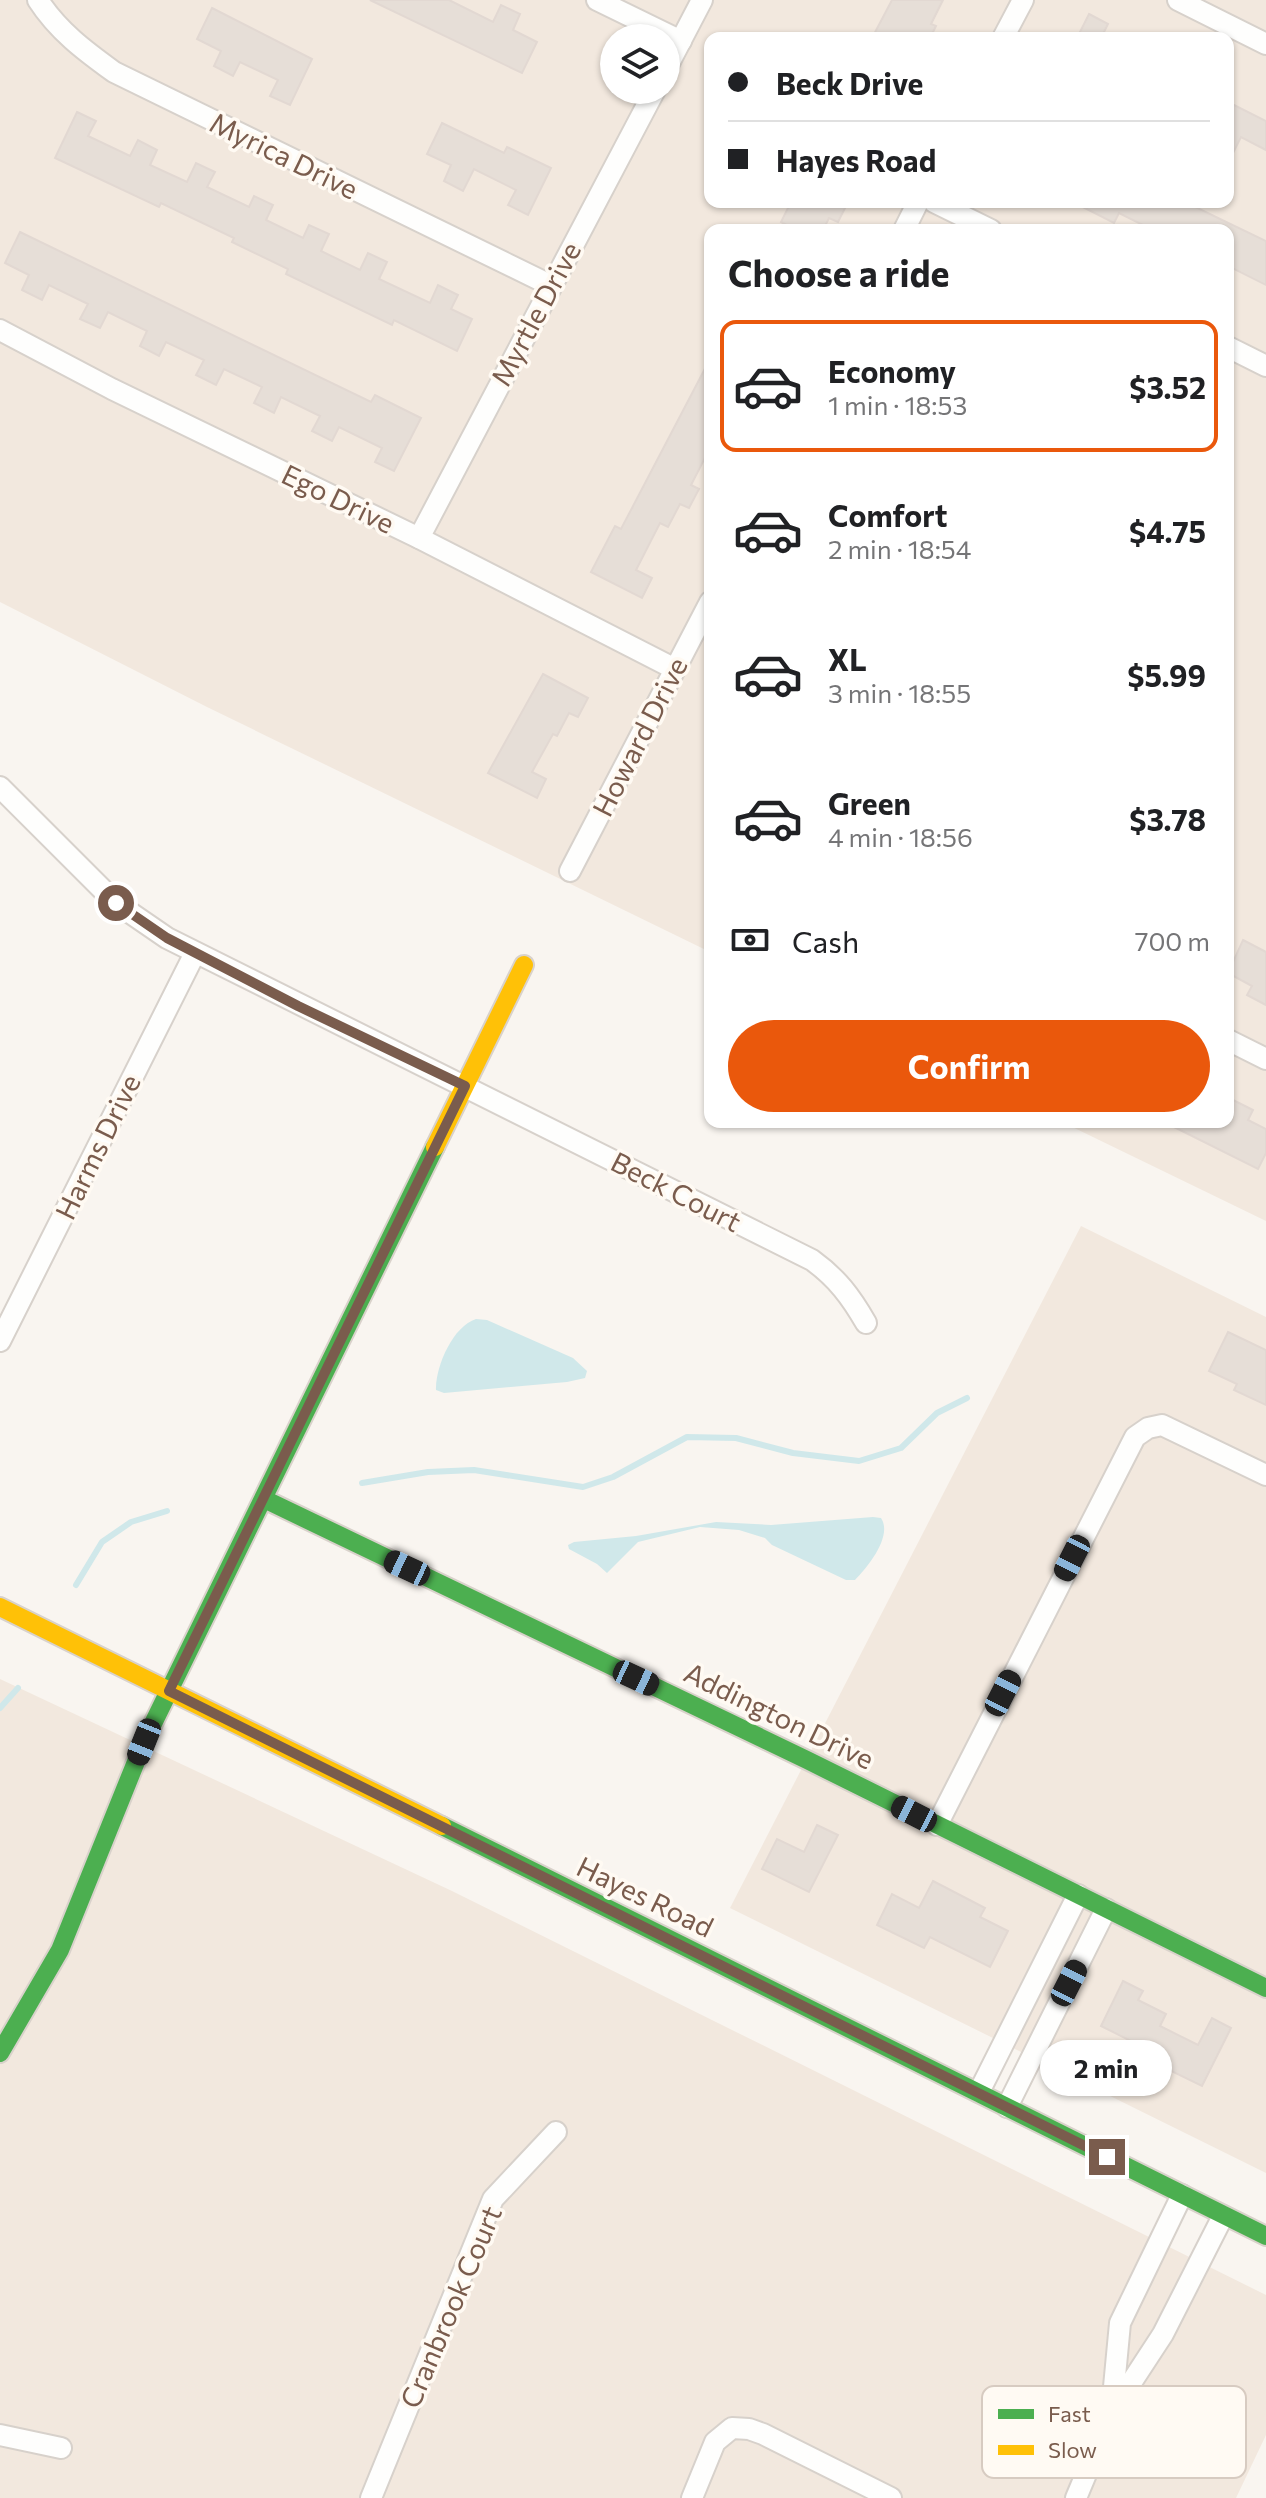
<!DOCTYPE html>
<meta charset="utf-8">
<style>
body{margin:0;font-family:Commissioner,sans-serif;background:#f6f6f6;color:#202124;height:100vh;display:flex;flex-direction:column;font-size:30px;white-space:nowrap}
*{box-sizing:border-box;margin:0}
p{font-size:26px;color:#757577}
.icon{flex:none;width:44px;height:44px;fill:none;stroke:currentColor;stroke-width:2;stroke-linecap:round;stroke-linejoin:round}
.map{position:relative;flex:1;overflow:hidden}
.details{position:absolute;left:704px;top:224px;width:530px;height:904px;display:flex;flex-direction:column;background:#fff;border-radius:16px;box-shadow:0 2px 6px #0004}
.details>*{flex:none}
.banner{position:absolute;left:704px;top:32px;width:530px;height:176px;border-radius:16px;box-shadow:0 2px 6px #0004;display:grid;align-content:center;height:176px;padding:0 24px;background:#fff}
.tools{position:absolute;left:600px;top:24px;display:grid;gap:16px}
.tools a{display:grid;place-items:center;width:80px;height:80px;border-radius:50%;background:#fff;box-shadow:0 2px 6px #0004;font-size:40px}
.end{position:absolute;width:36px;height:36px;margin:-18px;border:10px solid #7a5c4d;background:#fff;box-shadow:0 0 0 4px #fff}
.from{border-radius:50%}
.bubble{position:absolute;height:56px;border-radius:28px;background:#fff;box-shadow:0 2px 6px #0004;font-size:26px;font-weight:700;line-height:56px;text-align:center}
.car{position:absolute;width:24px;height:48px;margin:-24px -12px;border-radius:10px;box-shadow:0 0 6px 2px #0007;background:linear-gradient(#222 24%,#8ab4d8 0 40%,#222 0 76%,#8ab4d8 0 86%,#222 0)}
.banner b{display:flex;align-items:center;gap:28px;height:76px;font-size:30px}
.banner b+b{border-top:2px solid #e0e0e0}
.banner i{width:20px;height:20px;background:#202124}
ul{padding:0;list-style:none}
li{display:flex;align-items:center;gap:24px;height:132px;margin:0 16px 12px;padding:0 8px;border:4px solid transparent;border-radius:16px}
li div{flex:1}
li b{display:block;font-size:30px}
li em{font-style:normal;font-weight:700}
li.active{border-color:#ea580c}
li>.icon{width:72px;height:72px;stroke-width:1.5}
h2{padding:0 24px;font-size:36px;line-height:96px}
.pay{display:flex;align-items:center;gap:20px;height:88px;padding:0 24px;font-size:30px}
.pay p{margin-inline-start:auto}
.button{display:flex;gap:16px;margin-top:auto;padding:16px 24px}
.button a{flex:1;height:92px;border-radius:48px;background:#ea580c;color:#fff;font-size:32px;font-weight:700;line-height:92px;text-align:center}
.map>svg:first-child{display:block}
</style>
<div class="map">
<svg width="1266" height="2498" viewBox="0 0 1266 2498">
<rect width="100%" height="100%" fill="#f9f5f0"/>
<g fill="#f2e8de" fill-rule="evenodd">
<path d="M0 0H1266V1221L1062 1122H1228V230H710V952L207 707 0 602ZM614 38H666V90H614ZM710 38H1228V202H710Z"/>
<polygon points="1081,1226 1266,1317 1266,2173 730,1908"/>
<polygon points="0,1679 452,1891 1266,2295 1266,2435 1236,2498 0,2498"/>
</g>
<g fill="#d0e8ea">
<path d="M476 1319 487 1320 573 1358 587 1371 585 1378 567 1382 444 1393 436 1390C435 1367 453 1326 476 1319Z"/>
<path d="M873 1517 881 1518C893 1536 868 1567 855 1580H846L772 1545 765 1538 739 1530 700 1527 638 1542 607 1573 597 1564 569 1549 568 1545 574 1542 636 1536 716 1522 771 1525Z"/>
</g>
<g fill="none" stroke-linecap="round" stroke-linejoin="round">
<g stroke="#d0e8ea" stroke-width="6">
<polyline points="362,1483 428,1472 474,1470 583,1487 613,1477 687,1437 736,1438 793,1453 859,1461 901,1448 937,1413 967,1398"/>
<polyline points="76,1585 102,1542 131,1522 167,1511"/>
<polyline points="0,1708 18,1688"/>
</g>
</g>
<g fill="#e6ded7" stroke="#e2d8d2" stroke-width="2">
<polygon points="370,0 449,0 493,22 501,5 520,14 513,30 537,42 522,73"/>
<polygon points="892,0 943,0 931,24 936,26 930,38 872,38"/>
<polygon points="212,8 312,59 290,105 270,96 278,80 240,62 233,76 214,66 221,51 197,39"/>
<polygon points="1089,14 1108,24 1101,38 1077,38"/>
<polygon points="1228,102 1266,121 1266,150 1241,137 1228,163"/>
<polygon points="77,112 96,121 88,136 130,156 138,140 157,150 150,165 187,182 196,163 215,172 207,187 249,207 254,196 273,205 266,220 303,238 309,225 329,234 321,251 360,270 368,253 387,262 379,279 430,303 438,285 458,295 451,309 472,319 457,351 394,320 392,325 286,274 288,269 232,242 234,238 161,203 159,207 55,158"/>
<polygon points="442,123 504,153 507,147 551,168 528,215 508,205 516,190 474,169 463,191 444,181 451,165 427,154"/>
<polygon points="791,202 848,202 838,222 829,218 823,230 796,230 781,222"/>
<polygon points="1073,202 1185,202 1266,241 1266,285 1228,266 1228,230 1153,230 1119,213 1114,223"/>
<polygon points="20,232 371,402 375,395 421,418 394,471 375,462 382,448 339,427 332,441 312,431 320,416 281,397 274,413 254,403 262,387 224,369 216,385 196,375 204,360 166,342 159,356 140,346 147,331 108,312 100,328 80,319 88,304 49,285 42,300 22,290 29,275 5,263"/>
<polygon points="710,359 710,448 691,485 699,489 689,508 680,504 668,527 660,523 636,570 652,578 642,598 591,572 615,526 621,529"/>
<polygon points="543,674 588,698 578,717 569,713 557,736 553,734 532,772 546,779 537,798 488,773"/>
<polygon points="1243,940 1266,952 1266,1005 1247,995 1252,986 1228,973"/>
<polygon points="1233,1100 1253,1110 1248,1120 1266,1129 1266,1153 1258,1169 1164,1122 1228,1122 1228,1111"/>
<polygon points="1228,1332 1266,1350 1266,1405 1234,1390 1237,1384 1209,1371"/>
<polygon points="817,1825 838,1835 809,1892 762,1869 777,1839 804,1852"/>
<polygon points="933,1881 985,1908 980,1917 1008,1931 990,1967 930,1937 924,1948 877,1925 892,1894 919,1908"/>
<polygon points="1123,1981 1143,1991 1138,2000 1166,2014 1160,2026 1198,2045 1212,2018 1231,2028 1202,2086 1155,2063 1159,2055 1101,2026"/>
</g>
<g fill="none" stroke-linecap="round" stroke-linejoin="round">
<g stroke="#d7d1cb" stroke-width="24">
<g id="street">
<path d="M38 0C58 31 85 51 114 72L550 285"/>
<polyline points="597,0 681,41"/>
<polyline points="1178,0 1266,44"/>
<polyline points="1003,38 1023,0"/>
<polyline points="666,69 702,0"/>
<polyline points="934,202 991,230"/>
<polyline points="904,230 918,202"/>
<polyline points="0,330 112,389 419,538 675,669"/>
<polyline points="1228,347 1266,366"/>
<polyline points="419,538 655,90"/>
<path d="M0 787 116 903 167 938 812 1260C837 1278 851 1297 866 1323"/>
<polyline points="570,871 710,602"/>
<polyline points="1228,1040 1266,1059"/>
<polyline points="0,1341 195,953"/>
<polyline points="937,1825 1135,1437 1148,1428 1162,1425 1266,1475"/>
<polyline points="979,2092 1078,1895"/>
<polyline points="1007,2107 1106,1909"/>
<polyline points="1112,2408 1120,2323 1182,2195"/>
<polyline points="0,2435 61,2448"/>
<polyline points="371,2498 493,2199 556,2132"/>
<polyline points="692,2498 715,2442 732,2428 749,2429 763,2434 891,2498"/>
<polyline points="1076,2498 1112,2412 1163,2334 1223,2216"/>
</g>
</g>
<g stroke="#d9d2cb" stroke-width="22">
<g id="fast">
<polyline points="264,1499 807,1760 1266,1988"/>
<polyline points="442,1826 1266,2236"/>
<polyline points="0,2053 60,1950 144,1742 435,1147"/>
</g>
</g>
<g stroke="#d9d2cb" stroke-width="22">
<g id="slow">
<polyline points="435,1147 524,965"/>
<polyline points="0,1607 442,1826"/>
</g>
</g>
<use href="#street" stroke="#fefefd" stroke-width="20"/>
<use href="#fast" stroke="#4caf50" stroke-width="18"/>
<use href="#slow" stroke="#ffc107" stroke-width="18"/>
</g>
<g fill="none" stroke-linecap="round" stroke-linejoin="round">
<polyline stroke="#7a5c4d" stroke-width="10" points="116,903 167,938 298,1006 465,1086 169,1691 1107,2157"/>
</g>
<g text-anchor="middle" stroke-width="7" stroke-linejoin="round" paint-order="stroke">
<g font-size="28" fill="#7a5c4d" stroke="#fffaf3">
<text transform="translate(284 156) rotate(26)" y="10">Myrica Drive</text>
<text transform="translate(536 314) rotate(-62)" y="10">Myrtle Drive</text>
<text transform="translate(338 499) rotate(26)" y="10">Ego Drive</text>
<text transform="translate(640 737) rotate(-63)" y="10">Howard Drive</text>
<text transform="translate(98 1147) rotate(-64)" y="10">Harms Drive</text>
<text transform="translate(676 1192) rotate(27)" y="10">Beck Court</text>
<text transform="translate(779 1716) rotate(26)" y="10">Addington Drive</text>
<text transform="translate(645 1897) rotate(26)" y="10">Hayes Road</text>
<text transform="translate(451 2307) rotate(-67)" y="10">Cranbrook Court</text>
</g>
</g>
<rect x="982" y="2386" width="264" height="92" rx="12" fill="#fffaf3" stroke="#d7cbc1" stroke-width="2"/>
<rect x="998" y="2409" width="36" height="10" fill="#4caf50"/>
<rect x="998" y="2445" width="36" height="10" fill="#ffc107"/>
<g font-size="22" fill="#7a5c4d">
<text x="1048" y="2422">Fast</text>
<text x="1048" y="2458">Slow</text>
</g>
</svg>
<div class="tools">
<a><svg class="icon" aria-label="layers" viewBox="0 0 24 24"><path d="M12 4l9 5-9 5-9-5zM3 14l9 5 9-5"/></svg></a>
</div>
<i class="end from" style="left:116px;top:903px"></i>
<i class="end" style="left:1107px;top:2157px"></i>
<div class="bubble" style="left:1040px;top:2040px;width:132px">2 min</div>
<i class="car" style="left:1072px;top:1558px;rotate:207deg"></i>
<i class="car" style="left:407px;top:1568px;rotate:295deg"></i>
<i class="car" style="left:636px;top:1678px;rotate:115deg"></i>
<i class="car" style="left:1003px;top:1693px;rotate:27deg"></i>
<i class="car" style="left:144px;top:1742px;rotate:202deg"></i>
<i class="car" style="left:914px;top:1814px;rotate:297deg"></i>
<i class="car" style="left:1069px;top:1983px;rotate:27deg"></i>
<div class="banner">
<b><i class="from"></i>Beck Drive</b>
<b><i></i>Hayes Road</b>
</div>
<section class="details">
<h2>Choose a ride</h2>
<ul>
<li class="active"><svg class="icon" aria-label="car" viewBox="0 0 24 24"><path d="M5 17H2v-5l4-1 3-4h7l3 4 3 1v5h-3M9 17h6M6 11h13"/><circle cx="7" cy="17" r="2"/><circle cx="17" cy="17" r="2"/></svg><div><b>Economy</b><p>1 min · 18:53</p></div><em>$3.52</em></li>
<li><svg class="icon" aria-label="car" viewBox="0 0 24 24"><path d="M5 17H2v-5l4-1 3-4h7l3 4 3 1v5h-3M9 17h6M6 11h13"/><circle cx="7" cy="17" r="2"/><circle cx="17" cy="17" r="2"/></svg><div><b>Comfort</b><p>2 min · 18:54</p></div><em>$4.75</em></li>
<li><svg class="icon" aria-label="car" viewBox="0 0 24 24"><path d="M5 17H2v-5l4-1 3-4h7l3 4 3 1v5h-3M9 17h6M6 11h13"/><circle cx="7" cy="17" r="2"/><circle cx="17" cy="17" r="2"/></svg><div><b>XL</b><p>3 min · 18:55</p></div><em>$5.99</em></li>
<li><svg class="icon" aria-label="car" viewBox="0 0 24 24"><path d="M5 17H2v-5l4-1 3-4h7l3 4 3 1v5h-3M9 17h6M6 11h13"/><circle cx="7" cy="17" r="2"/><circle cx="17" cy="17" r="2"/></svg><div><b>Green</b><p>4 min · 18:56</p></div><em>$3.78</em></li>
</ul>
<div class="pay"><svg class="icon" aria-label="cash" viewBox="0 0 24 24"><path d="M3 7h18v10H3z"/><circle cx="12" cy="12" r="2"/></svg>Cash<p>700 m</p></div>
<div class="button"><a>Confirm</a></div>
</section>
</div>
